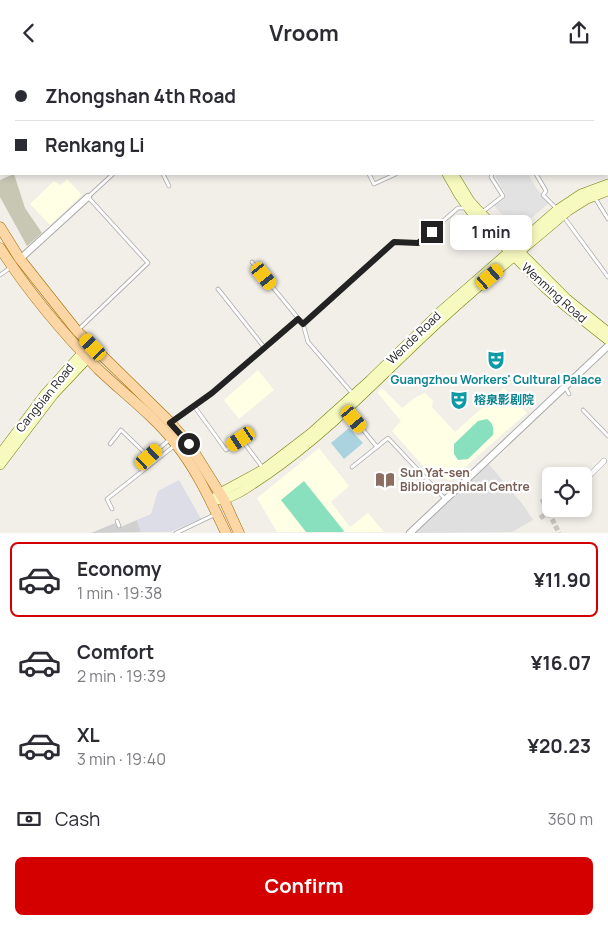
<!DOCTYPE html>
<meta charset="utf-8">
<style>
body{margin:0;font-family:Manrope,"Noto Sans SC",sans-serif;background:#f7f7f7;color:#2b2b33;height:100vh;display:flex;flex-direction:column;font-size:19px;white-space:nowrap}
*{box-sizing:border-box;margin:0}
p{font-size:16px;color:#7c7c81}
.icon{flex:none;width:28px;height:28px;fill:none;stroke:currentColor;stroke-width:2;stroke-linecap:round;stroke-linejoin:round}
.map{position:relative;height:468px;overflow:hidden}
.details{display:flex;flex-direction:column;background:#fff;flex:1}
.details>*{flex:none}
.hud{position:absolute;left:0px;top:0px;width:609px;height:110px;box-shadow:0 2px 8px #0003;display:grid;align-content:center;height:110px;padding:0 15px;background:#fff}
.tools{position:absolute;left:542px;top:402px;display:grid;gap:10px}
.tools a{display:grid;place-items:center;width:50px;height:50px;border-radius:8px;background:#fff;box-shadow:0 2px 8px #0003;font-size:25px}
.end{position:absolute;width:22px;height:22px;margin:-11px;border:6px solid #222;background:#fff;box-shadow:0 0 0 2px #fff}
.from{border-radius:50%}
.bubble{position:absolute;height:35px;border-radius:8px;background:#fff;box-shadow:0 2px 8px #0003;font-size:16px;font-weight:700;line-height:35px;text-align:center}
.car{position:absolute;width:15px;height:30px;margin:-15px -8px;border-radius:6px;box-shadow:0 0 4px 1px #0007;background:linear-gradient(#f5c518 24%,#345 0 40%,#f5c518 0 76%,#345 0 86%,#f5c518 0)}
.hud b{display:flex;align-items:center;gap:18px;height:48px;font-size:19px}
.hud b+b{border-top:1px solid #e1e1e2}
.hud i{width:12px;height:12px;background:#2b2b33}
ul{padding:9px 0 0;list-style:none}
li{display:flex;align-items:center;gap:15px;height:75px;margin:0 10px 8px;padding:0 5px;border:2px solid transparent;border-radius:8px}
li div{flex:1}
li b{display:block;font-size:19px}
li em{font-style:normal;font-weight:700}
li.on{border-color:#d40000}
li>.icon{width:45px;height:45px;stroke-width:1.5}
.pay{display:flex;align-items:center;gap:12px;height:55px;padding:0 15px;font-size:19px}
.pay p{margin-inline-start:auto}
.cta{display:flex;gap:10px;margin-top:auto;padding:10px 15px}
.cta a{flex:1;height:58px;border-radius:8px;background:#d40000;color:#fff;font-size:20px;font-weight:700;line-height:58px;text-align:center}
header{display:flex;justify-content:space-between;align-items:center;height:65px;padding:0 15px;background:#fff;font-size:22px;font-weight:700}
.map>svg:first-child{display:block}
</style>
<header><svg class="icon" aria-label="back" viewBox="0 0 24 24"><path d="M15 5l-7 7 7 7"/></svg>Vroom<svg class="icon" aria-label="share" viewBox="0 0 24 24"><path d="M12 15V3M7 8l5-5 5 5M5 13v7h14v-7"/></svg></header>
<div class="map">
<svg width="608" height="468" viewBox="0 0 608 468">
<rect width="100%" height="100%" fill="#f2efe9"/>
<polygon fill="#e0dfdf" points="487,397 524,441 533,455 512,467 415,468 414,466"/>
<g fill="#ffffe5">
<polygon points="67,114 82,130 50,160 30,139 54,116 61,120"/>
<polygon points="258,305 274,325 239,354 224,335"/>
<polygon points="382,323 402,343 416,332 425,328 433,336 432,342 455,367 504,323 527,348 449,416 425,403 392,366 401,356 377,327"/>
<polygon points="319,383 349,421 331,437 350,462 368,448 384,467 277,467 257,433"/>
</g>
<polygon fill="#d0d0d0" points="137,455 141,467 91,468 115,458 118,463"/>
<polygon fill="#c7c7b4" points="14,109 25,143 42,168 27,181 0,132 0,115"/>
<g fill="#88e0be">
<path d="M487 354C493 358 494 363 493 370L468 394 458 395 454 389V379L478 356Z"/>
<polygon points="304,416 344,466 343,467 306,467 281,435"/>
</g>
<polygon fill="#e2e2e2" points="500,109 528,109 537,124 549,138 523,160 512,160 493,140 506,130 495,111"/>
<polygon fill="#dddde8" points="179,415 201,454 170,467 141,467 137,455 151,449 158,426"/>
<polygon fill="#aad3df" points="349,363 363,378 344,394 331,378"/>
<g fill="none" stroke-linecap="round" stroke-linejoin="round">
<g stroke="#c8c6c1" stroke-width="5" stroke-dasharray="5 2.5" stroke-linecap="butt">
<polyline points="542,434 559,468"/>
<polyline points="540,453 554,444"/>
</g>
<g stroke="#a9a9a9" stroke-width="4.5">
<g id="service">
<polyline points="20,0 20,1"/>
<polyline points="156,0 157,1"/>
<polyline points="217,0 218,1"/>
<polyline points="243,0 244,1"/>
<polyline points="480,0 480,1"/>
<polyline points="163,109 169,121"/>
<polyline points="369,109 374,119 396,109"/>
<polyline points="536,109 546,126 543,130 556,143"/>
<polyline points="595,133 608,154"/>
<polyline points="481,148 503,131 491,112 492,109"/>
<polyline points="566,155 608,212"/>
<polyline points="252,197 303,259 308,277 353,329"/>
<polyline points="0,210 10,203"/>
<polyline points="218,224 264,282"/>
<polyline points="303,259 394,177 418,178 458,143 465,143"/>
<polyline points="78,265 148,198 88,132 113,109"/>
<polyline points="565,322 569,329"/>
<polyline points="194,341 226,385 241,374 263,403"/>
<polyline points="347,345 377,382 352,402"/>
<polyline points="583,345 608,371"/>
<polyline points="173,356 212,328 299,254"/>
<polyline points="110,379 121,365 149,392 169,375"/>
<polyline points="377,382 388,373 445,434"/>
<polyline points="112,444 107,434 174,381"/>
<polyline points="117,456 119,461"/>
<polyline points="176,468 214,450"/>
</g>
</g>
<g stroke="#a9a9a9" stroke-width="6">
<polyline id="pedestrian" points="584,416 604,396"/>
</g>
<g stroke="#a9a9a9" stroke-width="8">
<g id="minor">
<polyline points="294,0 294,1"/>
<polyline points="568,0 569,1"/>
<polyline points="608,71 608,72"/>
<polyline points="20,194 88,132"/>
<polyline points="410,468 608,281"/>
</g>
</g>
<g stroke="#a9a9a9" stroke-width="9">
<g id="tertiary">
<polyline points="88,1 91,0"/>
<polyline points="0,46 1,45"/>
</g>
</g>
<g stroke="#707d05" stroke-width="10">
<g id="secondary">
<polyline points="393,0 394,1"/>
<polyline points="400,0 400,1"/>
<polyline points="447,109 459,130 472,148 545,223 565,241 608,275"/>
<polyline points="456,113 470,136 478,145 567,234 608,267"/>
<polyline points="0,389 45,329 83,287 88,285"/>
<polyline points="0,400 54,329 88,293 93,282"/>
<path d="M219 435C235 433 251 420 265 411 331 366 383 308 441 255 482 217 526 182 568 146L587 134 608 126"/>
<polyline points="211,437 220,428 264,404 311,368 370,315 441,246 557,145 581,129 608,119"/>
</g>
</g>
<g stroke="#a06b00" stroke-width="11">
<g id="primary">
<polyline points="0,162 20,194 77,266 170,357 189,379 224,435 239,468"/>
<path d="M0 183C27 225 63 268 98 304 124 329 153 350 175 378 197 405 211 437 226 468"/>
</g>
</g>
<use href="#service" stroke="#fff" stroke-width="3"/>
<use href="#pedestrian" stroke="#fff" stroke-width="5"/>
<use href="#minor" stroke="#fff" stroke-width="6"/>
<use href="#tertiary" stroke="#fff" stroke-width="8"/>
<use href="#secondary" stroke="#f7fabf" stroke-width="9"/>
<use href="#primary" stroke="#fcd6a4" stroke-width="10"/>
</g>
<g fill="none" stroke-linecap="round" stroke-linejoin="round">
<polyline stroke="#222" stroke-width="6" points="189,379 170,358 212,328 298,254 303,259 394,177 418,178 432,167"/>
</g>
<defs>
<g id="theatre-bare" transform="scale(1.5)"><path d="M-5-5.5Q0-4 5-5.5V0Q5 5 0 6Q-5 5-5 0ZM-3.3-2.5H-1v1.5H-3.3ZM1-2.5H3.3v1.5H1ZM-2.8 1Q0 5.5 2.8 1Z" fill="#0f9aa8" stroke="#fff" stroke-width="2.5" paint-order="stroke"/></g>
<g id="library-bare" transform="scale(1.5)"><path d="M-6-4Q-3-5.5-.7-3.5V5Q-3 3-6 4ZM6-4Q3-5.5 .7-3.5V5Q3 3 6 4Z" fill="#8d6e63" stroke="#fff" stroke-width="2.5" paint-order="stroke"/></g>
</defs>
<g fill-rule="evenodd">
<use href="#theatre-bare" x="496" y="295"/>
<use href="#theatre-bare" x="459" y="335"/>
<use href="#library-bare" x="385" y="415"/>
</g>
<g text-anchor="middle" stroke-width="4.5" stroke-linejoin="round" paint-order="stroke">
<g font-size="12" fill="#222" stroke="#fff">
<text transform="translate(554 228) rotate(42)" y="4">Wenming Road</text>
<text transform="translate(414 273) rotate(-44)" y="4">Wende Road</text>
<text transform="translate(45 333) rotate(-51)" y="4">Cangbian Road</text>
</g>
<g font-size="12" font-weight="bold" fill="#0d838f" stroke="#fff">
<text x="496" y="319">Guangzhou Workers' Cultural Palace</text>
<text x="474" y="339" text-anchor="start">榕泉影剧院</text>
</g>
<g font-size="12" font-weight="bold" fill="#785e54" stroke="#fff" text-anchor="start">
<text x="400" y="412">Sun Yat-sen<tspan x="400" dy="14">Bibliographical Centre</tspan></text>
</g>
</g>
</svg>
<div class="tools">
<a><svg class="icon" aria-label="locate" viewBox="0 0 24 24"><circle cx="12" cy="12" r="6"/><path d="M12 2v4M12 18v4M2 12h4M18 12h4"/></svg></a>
</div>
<i class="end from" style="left:189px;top:379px"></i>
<i class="end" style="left:432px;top:167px"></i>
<div class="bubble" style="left:450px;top:150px;width:82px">1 min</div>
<i class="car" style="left:264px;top:211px;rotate:141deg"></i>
<i class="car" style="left:490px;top:212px;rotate:49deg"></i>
<i class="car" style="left:93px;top:282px;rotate:317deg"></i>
<i class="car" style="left:354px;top:354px;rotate:140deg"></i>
<i class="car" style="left:241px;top:374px;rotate:236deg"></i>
<i class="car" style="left:149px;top:392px;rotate:48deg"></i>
<div class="hud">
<b><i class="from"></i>Zhongshan 4th Road</b>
<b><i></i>Renkang Li</b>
</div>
</div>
<section class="details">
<ul>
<li class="on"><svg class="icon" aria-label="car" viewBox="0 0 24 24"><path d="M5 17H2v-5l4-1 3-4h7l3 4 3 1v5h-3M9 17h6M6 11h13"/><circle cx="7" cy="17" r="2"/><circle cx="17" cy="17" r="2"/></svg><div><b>Economy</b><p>1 min · 19:38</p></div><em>¥11.90</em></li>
<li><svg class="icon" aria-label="car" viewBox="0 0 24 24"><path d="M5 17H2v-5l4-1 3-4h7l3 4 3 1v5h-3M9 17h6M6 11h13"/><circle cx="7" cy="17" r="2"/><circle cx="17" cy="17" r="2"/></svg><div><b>Comfort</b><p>2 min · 19:39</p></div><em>¥16.07</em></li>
<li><svg class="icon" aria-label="car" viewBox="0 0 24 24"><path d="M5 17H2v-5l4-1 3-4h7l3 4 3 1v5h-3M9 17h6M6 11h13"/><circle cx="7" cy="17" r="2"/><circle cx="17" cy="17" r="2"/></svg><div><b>XL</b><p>3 min · 19:40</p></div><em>¥20.23</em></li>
</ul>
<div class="pay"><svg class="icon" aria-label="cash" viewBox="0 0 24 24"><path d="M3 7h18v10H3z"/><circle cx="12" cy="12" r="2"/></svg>Cash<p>360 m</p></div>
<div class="cta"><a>Confirm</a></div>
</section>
